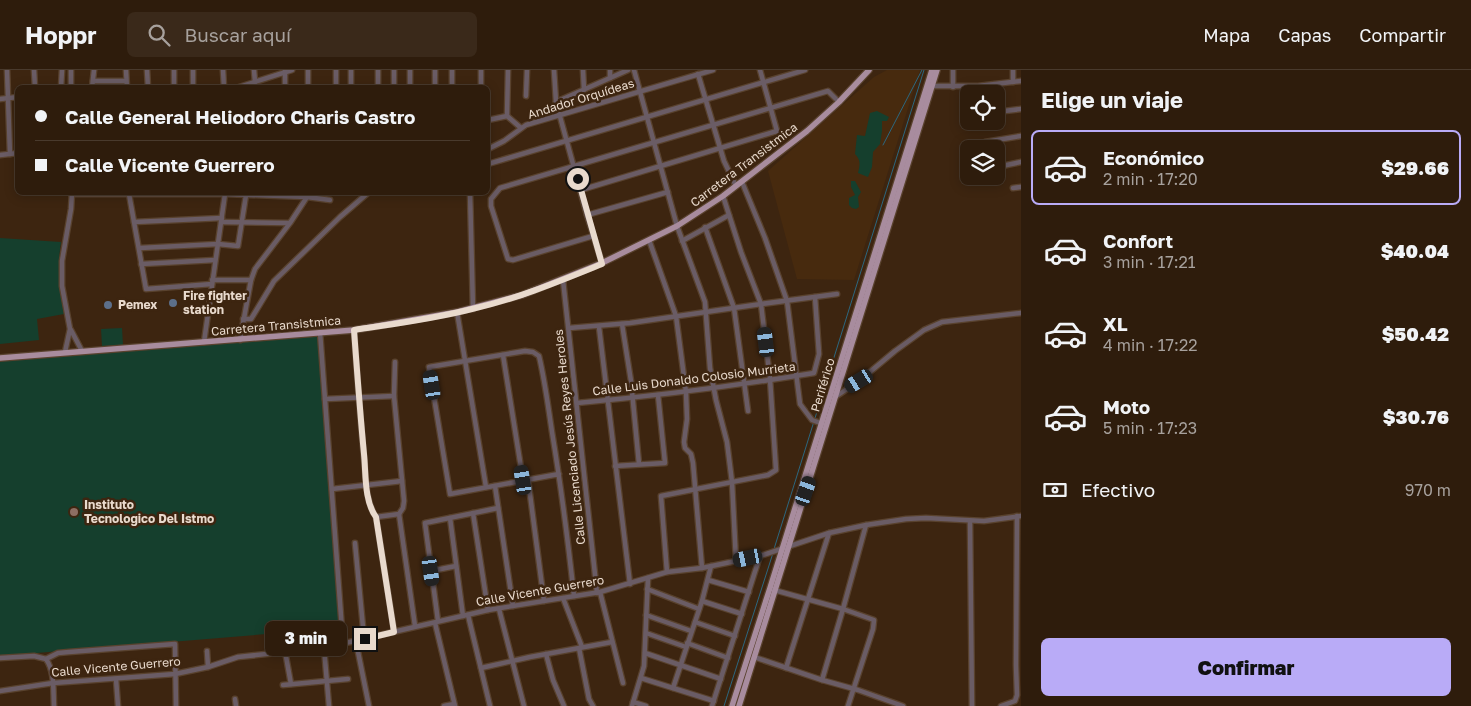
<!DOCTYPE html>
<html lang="es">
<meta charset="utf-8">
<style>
body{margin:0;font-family:"Golos Text",sans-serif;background:#3a291a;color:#f1f3f6;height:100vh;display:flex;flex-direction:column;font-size:19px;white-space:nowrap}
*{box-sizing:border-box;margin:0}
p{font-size:16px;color:#a7a19d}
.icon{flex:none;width:28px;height:28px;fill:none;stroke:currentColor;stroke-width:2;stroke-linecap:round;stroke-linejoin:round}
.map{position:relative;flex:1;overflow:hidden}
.panel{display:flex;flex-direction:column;background:#2e1c0c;width:450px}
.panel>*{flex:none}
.top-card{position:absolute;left:15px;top:15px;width:475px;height:110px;border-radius:8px;box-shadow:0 2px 12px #0003,0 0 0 1px #493a2d;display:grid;align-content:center;height:110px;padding:0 20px;background:#2e1c0c}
.buttons{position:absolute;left:960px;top:15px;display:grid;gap:10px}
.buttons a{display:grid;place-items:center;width:45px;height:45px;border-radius:8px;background:#2e1c0c;box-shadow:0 2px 12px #0003,0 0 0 1px #493a2d;font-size:25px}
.end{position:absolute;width:22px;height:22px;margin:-11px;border:6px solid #e9dacd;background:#111;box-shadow:0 0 0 2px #111}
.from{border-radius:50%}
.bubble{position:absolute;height:35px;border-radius:8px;background:#2e1c0c;box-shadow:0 2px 12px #0003,0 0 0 1px #493a2d;font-size:16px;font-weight:800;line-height:35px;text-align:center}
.car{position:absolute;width:15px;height:30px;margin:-15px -8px;border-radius:6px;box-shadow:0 0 4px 1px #0007;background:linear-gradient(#222 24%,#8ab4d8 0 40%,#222 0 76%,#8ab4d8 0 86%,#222 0)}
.top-card b{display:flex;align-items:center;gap:18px;height:48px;font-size:19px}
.top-card b+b{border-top:1px solid #493a2d}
.top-card i{width:12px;height:12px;background:#f1f3f6}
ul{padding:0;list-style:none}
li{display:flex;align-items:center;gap:15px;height:75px;margin:0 10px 8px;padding:0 10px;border:2px solid transparent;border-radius:8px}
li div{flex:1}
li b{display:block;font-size:19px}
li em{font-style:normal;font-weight:800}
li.active{border-color:#b9abf7}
li>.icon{width:45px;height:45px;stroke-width:1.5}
h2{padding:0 20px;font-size:22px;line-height:60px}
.pay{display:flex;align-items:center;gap:12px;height:55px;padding:0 20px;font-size:19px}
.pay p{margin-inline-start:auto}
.action{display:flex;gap:10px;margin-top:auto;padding:10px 20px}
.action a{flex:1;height:58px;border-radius:8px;background:#b9abf7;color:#111;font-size:20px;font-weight:800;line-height:58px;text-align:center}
header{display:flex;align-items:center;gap:30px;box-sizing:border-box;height:70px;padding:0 25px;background:#2e1c0c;border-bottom:1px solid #493a2d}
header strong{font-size:24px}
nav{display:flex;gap:28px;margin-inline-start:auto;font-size:18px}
.search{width:350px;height:45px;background:#3a291a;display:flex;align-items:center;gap:12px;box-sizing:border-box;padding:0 18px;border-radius:8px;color:#a7a19d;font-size:19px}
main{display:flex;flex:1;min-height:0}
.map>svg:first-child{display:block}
</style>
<header>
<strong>Hoppr</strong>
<div class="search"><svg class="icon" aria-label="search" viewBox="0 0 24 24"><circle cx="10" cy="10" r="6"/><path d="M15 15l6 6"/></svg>Buscar aquí</div>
<nav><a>Mapa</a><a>Capas</a><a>Compartir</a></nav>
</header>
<main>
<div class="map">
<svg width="1021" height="636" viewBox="0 0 1021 636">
<rect width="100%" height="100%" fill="#3d2510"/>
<polygon fill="#472a0e" points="887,0 920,0 854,210 797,209 768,101 874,7"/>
<g fill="#153f2d">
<path d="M877 41 889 47 887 51H882V61L880 74 873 82 872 97 868 107 858 103C860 95 861 90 855 84L857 65 865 66 870 43Z"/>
<polygon points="851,111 855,111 861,122 858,127 859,137 856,139 852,138 849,135 849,128 855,125 851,117"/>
<path d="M0 168 61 172C57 197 59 219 64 244L37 249 39 270 0 274Z"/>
<polygon points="122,258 123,275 102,276 101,259"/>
<polygon points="320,262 340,558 0,586 0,289"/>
</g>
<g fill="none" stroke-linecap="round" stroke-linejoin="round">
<g stroke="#2c677f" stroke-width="1">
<polyline points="883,75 922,0"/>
<polyline points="774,479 924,0"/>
<polyline points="724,636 773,483"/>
</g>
<g stroke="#59422e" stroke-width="7">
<g id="minor">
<polyline points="7,0 10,84"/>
<polyline points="34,0 35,18"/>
<polyline points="126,0 127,18"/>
<polyline points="147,0 148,18"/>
<polyline points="174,0 174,18"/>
<polyline points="193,0 193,18"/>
<polyline points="223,0 224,18"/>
<polyline points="254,0 255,12"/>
<polyline points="308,0 308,18"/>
<polyline points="336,0 336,18"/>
<polyline points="351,0 351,18"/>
<polyline points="378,0 378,18"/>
<polyline points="394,0 394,18"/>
<polyline points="410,0 410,18"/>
<polyline points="435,0 435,18"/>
<polyline points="452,0 452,18"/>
<polyline points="481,0 481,18"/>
<polyline points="554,0 556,32 587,145 602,193"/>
<polyline points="583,0 584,20"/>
<polyline points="610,0 610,8"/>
<polyline points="634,0 677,156 705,232 710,298 716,330 727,372 732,412 736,491"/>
<polyline points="953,0 953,17"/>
<polyline points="1013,0 1013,12"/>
<polyline points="698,4 724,91 736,116"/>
<polyline points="93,11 126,11"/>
<polyline points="932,16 978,16 1021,11"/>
<polyline points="61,18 62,0"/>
<polyline points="71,18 71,0"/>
<polyline points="92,18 94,0"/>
<polyline points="236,18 292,0"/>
<polyline points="285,18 285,1"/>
<polyline points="526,26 527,0"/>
<polyline points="0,29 18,27"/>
<polyline points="556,32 628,0"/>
<polyline points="996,42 1021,39"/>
<polyline points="507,46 508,0"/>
<polyline points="488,50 507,46 521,58"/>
<polyline points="985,72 1021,66"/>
<polyline points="488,79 504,71 526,55 713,0"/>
<polyline points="0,85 18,83"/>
<polyline points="488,94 805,0"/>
<polyline points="1002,96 1021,92"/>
<polyline points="742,112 765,168 787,231 800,334 812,350 823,354"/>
<polyline points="1013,118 1021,117"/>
<polyline points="581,120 777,61 760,0"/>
<polyline points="470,122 473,239"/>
<polyline points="71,124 225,124 307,127 330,130"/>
<polyline points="129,124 146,219 212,214"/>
<polyline points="587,145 668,122"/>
<polyline points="134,152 222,148"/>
<polyline points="221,152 289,153"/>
<polyline points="705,157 734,238 748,341"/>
<polyline points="593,166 513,190 508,189 491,136 491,129 500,118 828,21 839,32"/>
<polyline points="649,170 676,246 686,322 687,349 684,372 685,378 691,384 693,393 702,498"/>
<polyline points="682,171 729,145"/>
<polyline points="140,178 218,174 238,176 246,125"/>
<polyline points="141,194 215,190"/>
<polyline points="212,210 251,210"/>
<polyline points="563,210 597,523"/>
<polyline points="457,242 486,417"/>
<polyline points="243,249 251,249 274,211 340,147 369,122"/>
<polyline points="622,254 631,311 639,394"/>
<polyline points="599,257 630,514"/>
<polyline points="569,258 630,253 761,234 837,224"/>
<polyline points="71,260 82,281"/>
<path d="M354 260C357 303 360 345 364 387 366 406 365 432 376 447L394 561"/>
<polyline points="320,262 343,573"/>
<polyline points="240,270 251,210 255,199 290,153 307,127 308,122"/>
<polyline points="204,272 225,124"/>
<polyline points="65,282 70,259 62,216 62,191 71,139 72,122"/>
<polyline points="503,285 523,410"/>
<polyline points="835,327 859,311 895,281 924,260 942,252 1021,243"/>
<polyline points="325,329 394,326"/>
<path d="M577 333C656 326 735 316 814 303L819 284 815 227"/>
<polyline points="615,396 665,393 658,325"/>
<path d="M559 404 450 424 429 297 525 281 533 282 539 286C545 311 548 336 552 362 561 416 568 471 574 526"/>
<polyline points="528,409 544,531"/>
<polyline points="495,416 513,536"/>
<polyline points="332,419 402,411"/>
<polyline points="473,443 488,540"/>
<polyline points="399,444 415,556"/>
<polyline points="376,447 399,444 403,438 404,431 394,326 395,292"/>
<polyline points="450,448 463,546"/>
<polyline points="970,451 972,636"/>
<polyline points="355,473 363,557 365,569"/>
<polyline points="431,501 456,496"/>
<polyline points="667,502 661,426 768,405 776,400 770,309 761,234 741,182 723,126"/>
<polyline points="708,510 749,522"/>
<polyline points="647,519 699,539"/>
<polyline points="774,520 843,539 874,550 873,559 848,636"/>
<polyline points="600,522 623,613"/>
<polyline points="563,528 582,577"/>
<polyline points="702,531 742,544"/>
<polyline points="499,539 524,636"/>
<polyline points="468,545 490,636"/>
<polyline points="646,545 691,561"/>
<polyline points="438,551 425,453 498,438"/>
<polyline points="695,552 735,566"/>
<polyline points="435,553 455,636"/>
<polyline points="646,563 686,577"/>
<polyline points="356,572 369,636"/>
<polyline points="687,573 728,588"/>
<polyline points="324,578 329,636"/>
<polyline points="579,578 589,629 593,636"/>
<polyline points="207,581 208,597"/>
<polyline points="285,581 291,614"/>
<polyline points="645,583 721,609"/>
<polyline points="546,584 553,610 564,636"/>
<polyline points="754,587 822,610 843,539 866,455"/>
<polyline points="0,588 34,586 46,589"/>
<polyline points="46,589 58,583 69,582 175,574 176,636"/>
<path d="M46 589C55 602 53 620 54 636"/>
<polyline points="481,598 530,587 612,572"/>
<polyline points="786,598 829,463"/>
<polyline points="641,608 714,631"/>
<polyline points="116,609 118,636"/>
<polyline points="822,610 858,620 903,636"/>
<polyline points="283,615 348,609"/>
<polyline points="673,618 702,531 711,496"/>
<polyline points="0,621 53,613 175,604 208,597 238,587 324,578 488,540 600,522 667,502 702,498 760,486 829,463 866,455 906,449 926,448 984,451 1021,446"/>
<polyline points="235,629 236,636"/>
<polyline points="633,632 646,636"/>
<polyline points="444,636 454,634"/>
<polyline points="632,636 644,596 648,508"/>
<polyline points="712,636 760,486"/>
<polyline points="1001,636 1015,631 1017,625 1016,595 1017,446"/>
</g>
</g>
<g stroke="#59422e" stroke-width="8">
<g id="major">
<polyline points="0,288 354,260 457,242 522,225 602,193 677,156 723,126 807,61 839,32 869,0"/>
<polyline points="732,636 770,518 932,0"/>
<polyline points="739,636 937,0"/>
</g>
</g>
<use href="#minor" stroke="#6a5c65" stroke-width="4.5"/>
<use href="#major" stroke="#a88c9e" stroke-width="5.5"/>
</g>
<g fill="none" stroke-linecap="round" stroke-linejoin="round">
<path stroke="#e9dacd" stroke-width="6" d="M365 569 394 562 376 447C364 431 366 403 364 384 360 342 357 301 354 260 393 254 433 249 472 239 517 229 560 211 602 194L578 109"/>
</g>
<g fill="#5c6f8a" stroke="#3d2510" stroke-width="2">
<circle cx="173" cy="233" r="5"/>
<circle cx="108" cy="235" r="5"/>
</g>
<circle fill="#8d6e63" stroke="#3d2510" stroke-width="2" cx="74" cy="442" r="5"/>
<g text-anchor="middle" stroke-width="5" stroke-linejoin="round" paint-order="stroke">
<g font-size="12" fill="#e9dacd" stroke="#3d2510">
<text transform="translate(581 29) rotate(-17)" y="4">Andador Orquídeas</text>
<text transform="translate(744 95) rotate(-37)" y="4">Carretera Transistmica</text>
<text transform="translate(276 256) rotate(-5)" y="4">Carretera Transistmica</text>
<text transform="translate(694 309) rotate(-7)" y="4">Calle Luis Donaldo Colosio Murrieta</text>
<text transform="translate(823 315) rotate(-73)" y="4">Periférico</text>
<text transform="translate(570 367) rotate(-96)" y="4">Calle Licenciado Jesús Reyes Heroles</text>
<text transform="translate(540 521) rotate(-10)" y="4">Calle Vicente Guerrero</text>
<text transform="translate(116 597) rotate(-5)" y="4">Calle Vicente Guerrero</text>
</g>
<g font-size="12" font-weight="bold" fill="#e9dacd" stroke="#3d2510" text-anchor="start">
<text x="183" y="230">Fire fighter<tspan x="183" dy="14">station</tspan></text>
<text x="118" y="239">Pemex</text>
<text x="84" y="439">Instituto<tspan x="84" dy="14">Tecnologico Del Istmo</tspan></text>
</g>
</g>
</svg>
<div class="buttons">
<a><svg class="icon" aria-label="locate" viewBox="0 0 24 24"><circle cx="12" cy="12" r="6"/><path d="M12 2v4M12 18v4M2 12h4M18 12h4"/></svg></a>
<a><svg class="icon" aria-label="layers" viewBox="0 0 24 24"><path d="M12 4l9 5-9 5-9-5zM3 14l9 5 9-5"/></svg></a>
</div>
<i class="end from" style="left:578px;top:109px"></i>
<i class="end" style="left:365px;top:569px"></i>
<div class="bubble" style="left:265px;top:551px;width:82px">3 min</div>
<i class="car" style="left:766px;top:272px;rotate:353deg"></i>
<i class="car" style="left:859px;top:311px;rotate:239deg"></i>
<i class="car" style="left:432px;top:315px;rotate:351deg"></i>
<i class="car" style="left:523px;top:410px;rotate:351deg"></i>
<i class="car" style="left:806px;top:421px;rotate:19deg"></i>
<i class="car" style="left:748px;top:488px;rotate:258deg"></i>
<i class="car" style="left:431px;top:501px;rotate:172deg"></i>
<div class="top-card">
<b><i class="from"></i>Calle General Heliodoro Charis Castro</b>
<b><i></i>Calle Vicente Guerrero</b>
</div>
</div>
<section class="panel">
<h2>Elige un viaje</h2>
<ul>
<li class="active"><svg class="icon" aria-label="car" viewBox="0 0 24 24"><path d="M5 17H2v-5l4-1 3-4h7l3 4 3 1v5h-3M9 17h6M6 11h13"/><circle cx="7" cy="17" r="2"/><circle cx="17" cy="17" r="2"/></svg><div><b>Económico</b><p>2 min · 17:20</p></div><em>$29.66</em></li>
<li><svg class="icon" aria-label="car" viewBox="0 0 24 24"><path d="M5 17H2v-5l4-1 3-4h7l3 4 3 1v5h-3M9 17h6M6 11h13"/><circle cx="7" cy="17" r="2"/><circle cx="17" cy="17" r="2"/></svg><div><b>Confort</b><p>3 min · 17:21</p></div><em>$40.04</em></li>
<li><svg class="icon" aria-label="car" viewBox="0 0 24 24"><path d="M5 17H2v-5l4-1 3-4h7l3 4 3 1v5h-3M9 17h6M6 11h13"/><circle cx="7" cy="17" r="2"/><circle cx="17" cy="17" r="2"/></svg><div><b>XL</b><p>4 min · 17:22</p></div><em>$50.42</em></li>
<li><svg class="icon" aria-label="car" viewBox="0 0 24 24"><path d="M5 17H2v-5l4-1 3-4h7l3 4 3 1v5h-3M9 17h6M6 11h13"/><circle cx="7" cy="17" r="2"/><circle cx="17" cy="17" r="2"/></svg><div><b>Moto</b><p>5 min · 17:23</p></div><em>$30.76</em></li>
</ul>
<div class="pay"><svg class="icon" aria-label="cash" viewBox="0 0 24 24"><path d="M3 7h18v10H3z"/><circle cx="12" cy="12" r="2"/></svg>Efectivo<p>970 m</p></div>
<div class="action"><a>Confirmar</a></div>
</section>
</main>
